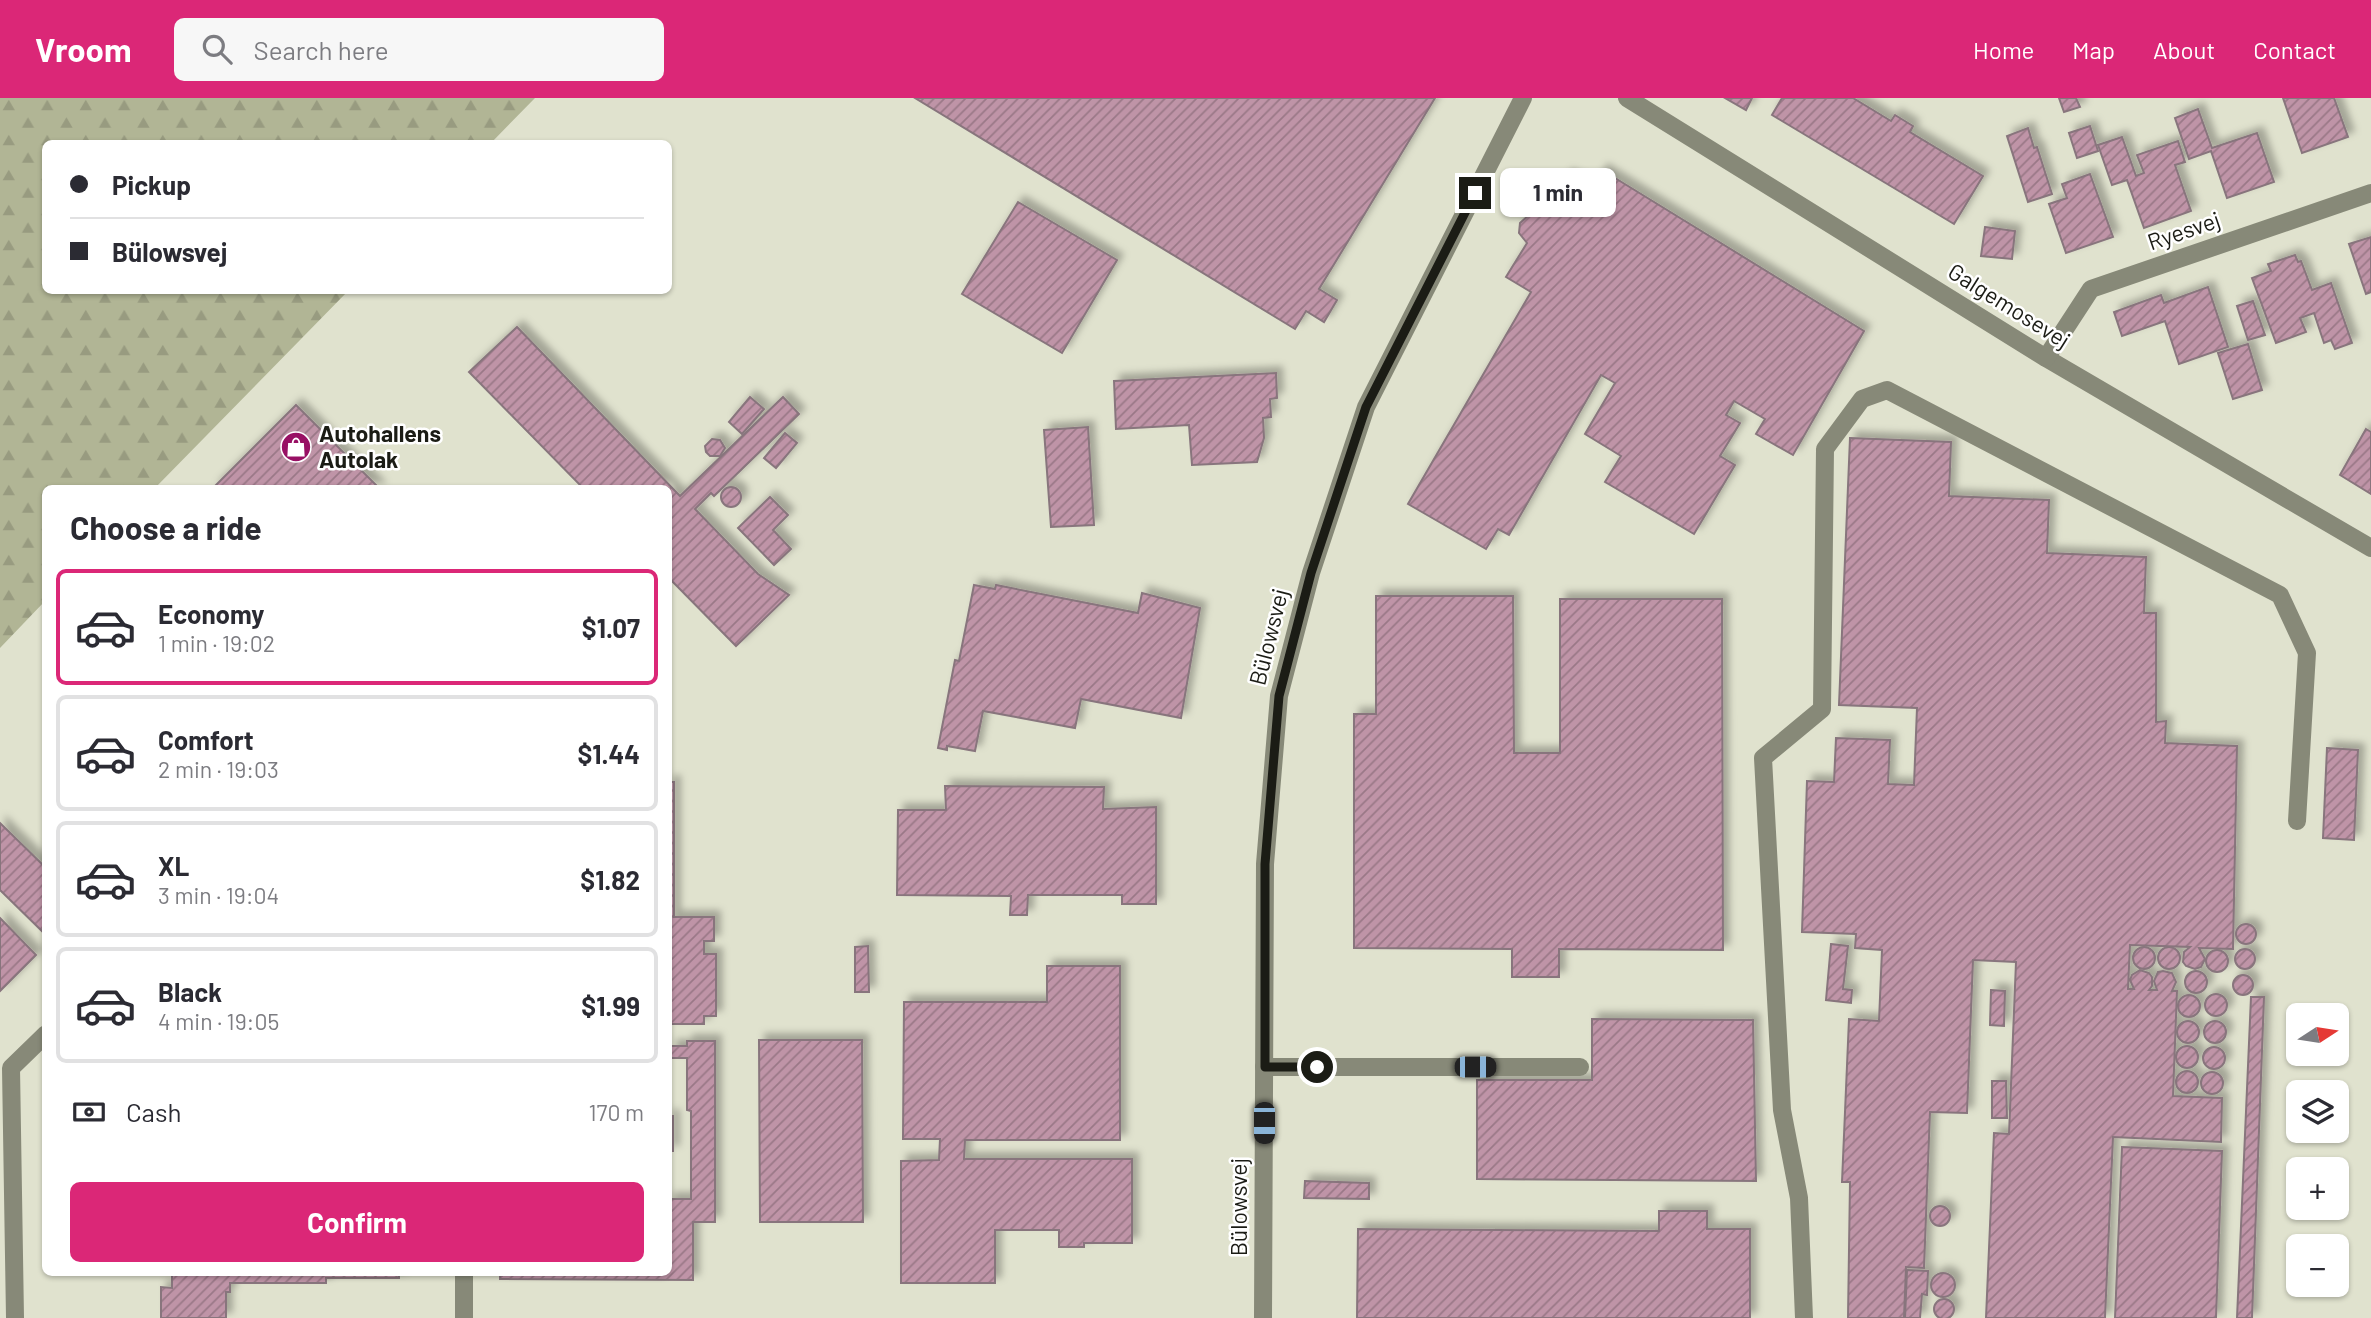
<!DOCTYPE html>
<meta charset="utf-8">
<style>
body{margin:0;font-family:Barlow,sans-serif;background:#f7f7f7;color:#2b2b33;height:100vh;display:flex;flex-direction:column;font-size:26px;white-space:nowrap}
*{box-sizing:border-box;margin:0}
p{font-size:23px;color:#7c7c81}
.icon{flex:none;width:38px;height:38px;fill:none;stroke:currentColor;stroke-width:2;stroke-linecap:round;stroke-linejoin:round}
.map{position:relative;flex:1;overflow:hidden}
.details{position:absolute;left:42px;top:387px;width:630px;height:791px;display:flex;flex-direction:column;background:#fff;border-radius:10px;box-shadow:0 2px 5px #0004}
.details>*{flex:none}
.guide{position:absolute;left:42px;top:42px;width:630px;height:154px;border-radius:10px;box-shadow:0 2px 5px #0004;display:grid;align-content:center;height:154px;padding:0 28px;background:#fff}
.needle{width:46px;rotate:78deg}
.fabs{position:absolute;left:2286px;top:905px;display:grid;gap:14px}
.fabs a{display:grid;place-items:center;width:63px;height:63px;border-radius:10px;background:#fff;box-shadow:0 2px 5px #0004;font-size:35px}
.end{position:absolute;width:32px;height:32px;margin:-16px;border:9px solid #1b1c15;background:#fff;box-shadow:0 0 0 4px #fff}
.from{border-radius:50%}
.bubble{position:absolute;height:49px;border-radius:10px;background:#fff;box-shadow:0 2px 5px #0004;font-size:23px;font-weight:700;line-height:49px;text-align:center}
.car{position:absolute;width:21px;height:42px;margin:-21px -10px;border-radius:9px;box-shadow:0 0 5px 2px #0007;background:linear-gradient(#222 24%,#8ab4d8 0 40%,#222 0 76%,#8ab4d8 0 86%,#222 0)}
.guide b{display:flex;align-items:center;gap:24px;height:66px;font-size:26px}
.guide b+b{border-top:2px solid #e1e1e2}
.guide i{width:18px;height:18px;background:#2b2b33}
ul{padding:0;list-style:none}
li{display:flex;align-items:center;gap:21px;height:116px;margin:0 14px 10px;padding:0 14px;border:4px solid #e1e1e2;border-radius:10px}
li div{flex:1}
li b{display:block;font-size:26px}
li em{font-style:normal;font-weight:700}
li.on{border-color:#db2777}
li>.icon{width:63px;height:63px;stroke-width:1.5}
h2{padding:0 28px;font-size:32px;line-height:84px}
.pay{display:flex;align-items:center;gap:18px;height:77px;padding:0 28px;font-size:26px}
.pay p{margin-inline-start:auto}
.action{display:flex;gap:14px;margin-top:auto;padding:14px 28px}
.action a{flex:1;height:80px;border-radius:10px;background:#db2777;color:#fff;font-size:28px;font-weight:700;line-height:80px;text-align:center}
header{display:flex;align-items:center;gap:42px;box-sizing:border-box;height:98px;padding:0 35px;background:#db2777;color:#fff}
header strong{font-size:33px}
nav{display:flex;gap:38px;margin-inline-start:auto;font-size:24px}
.search{width:490px;height:63px;background:#f7f7f7;display:flex;align-items:center;gap:18px;box-sizing:border-box;padding:0 24px;border-radius:10px;color:#7c7c81;font-size:26px}
.map>svg:first-child{display:block}
</style>
<header>
<strong>Vroom</strong>
<div class="search"><svg class="icon" aria-label="search" viewBox="0 0 24 24"><circle cx="10" cy="10" r="6"/><path d="M15 15l6 6"/></svg>Search here</div>
<nav><a>Home</a><a>Map</a><a>About</a><a>Contact</a></nav>
</header>
<div class="map">
<svg width="2371" height="1220" viewBox="0 0 2371 1220">
<defs>
<pattern id="forest-firs" width="22" height="20" patternUnits="userSpaceOnUse" patternTransform="scale(1.75)"><rect width="22" height="20" fill="#b1b595"/><path d="M5 1l3.5 6h-7zM16 11l3.5 6h-7z" fill="#989b80"/></pattern>
<pattern id="building-hatch" width="6" height="6" patternUnits="userSpaceOnUse" patternTransform="scale(1.75)"><rect width="6" height="6" fill="#bf94a7"/><path d="M-1 1l2-2M0 6l6-6M5 7l2-2" fill="none" stroke="#9a7887"/></pattern>
<filter id="shadow"><feDropShadow dx="6" dy="-6" stdDeviation="3.5" flood-color="#0004"/></filter>
</defs>
<rect width="100%" height="100%" fill="#e0e2ce"/>
<polygon fill="url(#forest-firs)" points="0,0 535,0 491,45 46,46 46,192 348,193 155,390 46,390 45,503 0,550"/>
<g fill="url(#building-hatch)" stroke="#88757d" stroke-width="2" filter="url(#shadow)">
<polygon points="915,0 1435,0 1319,191 1337,202 1324,224 1306,213 1295,231"/>
<polygon points="1725,0 1752,0 1746,12"/>
<polygon points="1782,0 1853,0 1891,23 1895,17 1913,28 1910,34 1983,78 1954,126 1772,17"/>
<polygon points="2059,0 2076,0 2080,9 2064,14"/>
<polygon points="2283,0 2334,0 2348,39 2302,55"/>
<polygon points="2198,11 2212,50 2257,35 2274,84 2227,100 2211,53 2189,61 2175,20"/>
<polygon points="2090,28 2098,53 2077,60 2069,35"/>
<polygon points="2028,30 2034,50 2037,49 2052,96 2028,104 2007,38"/>
<polygon points="2122,39 2136,78 2144,75 2137,57 2178,43 2185,64 2175,67 2191,113 2144,130 2127,82 2112,87 2098,47"/>
<polygon points="1602,72 1864,233 1793,357 1756,336 1765,321 1734,303 1726,317 1740,325 1720,358 1735,367 1694,436 1605,384 1621,358 1585,336 1615,285 1601,277 1509,437 1498,431 1486,451 1408,406 1531,194 1506,179 1527,145 1519,135 1520,125 1530,116 1542,118 1567,77 1591,91"/>
<polygon points="2090,76 2113,139 2066,155 2049,106 2067,100 2062,86"/>
<polygon points="1018,104 1117,162 1062,255 962,196"/>
<polygon points="1985,129 2015,133 2012,161 1981,158"/>
<polygon points="2371,139 2371,194 2366,196 2349,146"/>
<polygon points="2295,157 2298,164 2301,163 2312,192 2331,185 2352,245 2335,251 2331,242 2324,245 2314,215 2300,220 2306,234 2276,245 2252,180 2271,173 2268,166"/>
<polygon points="2208,189 2228,249 2179,266 2165,223 2122,238 2114,214 2161,197 2164,205"/>
<polygon points="2253,203 2265,237 2248,242 2237,208"/>
<polygon points="517,229 680,398 783,299 799,316 714,398 711,395 695,411 758,476 789,497 736,548 668,479 668,390 583,390 469,274"/>
<polygon points="2248,246 2262,292 2233,301 2218,255"/>
<polygon points="1276,275 1277,300 1270,301 1271,319 1263,320 1264,340 1257,364 1192,367 1189,327 1116,331 1114,283"/>
<polygon points="750,299 764,311 742,336 729,324"/>
<polygon points="296,307 379,390 213,390"/>
<polygon points="1088,329 1094,427 1051,429 1044,332"/>
<polygon points="2366,331 2371,334 2371,396 2340,377"/>
<polygon points="785,335 797,345 776,370 764,360"/>
<polygon points="1850,340 1951,344 1949,398 2049,402 2047,455 2146,459 2144,515 2156,515 2156,624 2166,623 2165,645 2237,648 2233,851 2199,850 2205,861 2201,869 2195,871 2186,868 2183,864 2184,854 2190,849 2130,847 2128,891 2134,891 2130,882 2132,877 2140,872 2149,875 2152,879 2152,888 2149,892 2157,892 2154,883 2158,874 2163,873 2172,875 2176,884 2172,893 2177,893 2173,998 2222,1000 2221,1044 2113,1039 2105,1220 1986,1220 1994,1035 2009,1036 2016,864 1973,862 1967,1015 1930,1014 1924,1170 1906,1169 1904,1220 1848,1220 1850,1084 1842,1084 1849,921 1879,923 1882,852 1855,850 1856,836 1802,834 1807,683 1834,684 1836,640 1890,642 1888,686 1914,687 1917,610 1839,607"/>
<polygon points="712,341 720,342 725,350 720,358 710,358 706,354 705,348"/>
<circle cx="731" cy="399" r="10"/>
<polygon points="770,399 788,417 773,432 791,451 774,467 738,430"/>
<polygon points="974,487 995,491 996,487 1138,515 1142,495 1200,510 1181,620 1081,601 1075,630 983,613 975,653 947,648 947,652 938,650 955,562 959,563"/>
<polygon points="1376,498 1513,498 1514,655 1560,655 1560,501 1722,501 1723,852 1559,851 1559,879 1512,879 1512,851 1354,850 1354,616 1376,616"/>
<polygon points="2327,650 2358,652 2354,742 2323,740"/>
<polygon points="668,684 674,684 674,819 714,819 714,843 704,843 704,856 716,856 716,918 704,918 704,926 668,926"/>
<polygon points="945,688 1104,689 1103,711 1156,709 1156,806 1122,806 1122,797 1028,797 1027,817 1010,817 1011,798 897,797 898,712 946,712"/>
<polygon points="0,725 46,770 46,837 0,792"/>
<polygon points="0,820 36,857 0,893"/>
<circle cx="2246" cy="836" r="10"/>
<polygon points="1831,846 1848,848 1843,891 1852,892 1851,905 1826,902"/>
<polygon points="868,848 869,894 855,894 855,849"/>
<circle cx="2169" cy="860" r="11"/>
<circle cx="2144" cy="860" r="11"/>
<circle cx="2245" cy="861" r="10"/>
<circle cx="2217" cy="863" r="11"/>
<polygon points="1047,868 1120,868 1120,1042 965,1042 964,1061 1132,1061 1132,1145 1084,1145 1084,1149 1059,1149 1059,1132 995,1132 995,1185 901,1185 901,1063 939,1062 940,1041 903,1041 904,904 1047,904"/>
<circle cx="2196" cy="884" r="11"/>
<circle cx="2243" cy="887" r="10"/>
<polygon points="1991,892 2005,893 2004,928 1990,927"/>
<circle cx="2216" cy="907" r="11"/>
<circle cx="2189" cy="908" r="11"/>
<polygon points="2251,899 2264,899 2252,1220 2237,1220"/>
<polygon points="1592,921 1753,922 1756,1083 1477,1081 1477,982 1592,982"/>
<circle cx="2188" cy="934" r="11"/>
<circle cx="2215" cy="934" r="11"/>
<polygon points="759,942 862,942 863,1124 760,1124"/>
<polygon points="687,943 715,943 715,1124 693,1124 693,1182 500,1181 500,1174 668,1174 668,1101 691,1101 691,1013 687,1012 687,960 671,960 671,948 687,948"/>
<circle cx="2187" cy="959" r="11"/>
<circle cx="2214" cy="960" r="11"/>
<circle cx="2187" cy="984" r="11"/>
<circle cx="2212" cy="985" r="11"/>
<polygon points="1992,983 2006,983 2007,1020 1992,1020"/>
<rect x="668" y="1018" width="5" height="35"/>
<polygon points="2122,1049 2222,1053 2216,1220 2115,1220"/>
<polygon points="1305,1083 1369,1085 1369,1101 1304,1100"/>
<circle cx="1940" cy="1118" r="10"/>
<polygon points="1659,1113 1707,1113 1707,1131 1750,1131 1750,1220 1357,1220 1358,1131 1659,1133"/>
<polygon points="1907,1172 1928,1173 1927,1197 1922,1196 1920,1220 1905,1220"/>
<polygon points="172,1174 399,1174 399,1180 326,1180 326,1185 230,1185 230,1194 226,1194 226,1220 161,1220 161,1189 172,1190"/>
<circle cx="1943" cy="1187" r="12"/>
<circle cx="1944" cy="1211" r="10"/>
</g>
<g fill="none" stroke-linecap="round" stroke-linejoin="round">
<g stroke="#878978" stroke-width="18">
<polyline points="1264,969 1580,969"/>
<polyline points="1804,1220 1799,1100 1782,1012 1763,660 1822,611 1825,351 1862,301 1887,292 2280,497 2307,555 2297,723"/>
</g>
<g stroke="#878978" stroke-width="18">
<polyline points="1627,0 2046,260 2371,450"/>
<polyline points="2046,260 2091,191 2371,95"/>
<polyline points="464,1174 464,1220"/>
<polyline points="15,1220 11,970 46,936"/>
<polyline points="1263,1220 1265,766 1279,598 1311,475 1366,309 1523,0"/>
</g>
</g>
<g fill="none" stroke-linecap="round" stroke-linejoin="round">
<polyline stroke="#1b1c15" stroke-width="9" points="1317,969 1265,969 1265,766 1279,598 1311,475 1366,309 1475,95"/>
</g>
<defs>
<g id="shop-disc" transform="scale(1.575)"><circle r="9.5" fill="#981064" stroke="#fff"/><path d="M-5-2.5h2.3a2.7 3.5 0 0 1 5.4 0H5L5.5 6h-11ZM-1.5-2.5h3a1.5 2.3 0 0 0-3 0Z" fill="#fff"/></g>
</defs>
<g fill-rule="evenodd">
<use href="#shop-disc" x="296" y="349"/>
</g>
<g text-anchor="middle" stroke-width="5" stroke-linejoin="round" paint-order="stroke">
<g font-size="23" fill="#1b1c15" stroke="#fff">
<text transform="translate(2184 133) rotate(-19)" y="8">Ryesvej</text>
<text transform="translate(2009 208) rotate(32)" y="8">Galgemosevej</text>
<text transform="translate(1269 539) rotate(-76)" y="8">Bülowsvej</text>
<text transform="translate(1239 1109) rotate(-90)" y="8">Bülowsvej</text>
</g>
<g font-size="23" font-weight="bold" fill="#1b1c15" stroke="#fff" text-anchor="start">
<text x="319" y="344">Autohallens<tspan x="319" dy="26">Autolak</tspan></text>
</g>
</g>
</svg>
<div class="fabs">
<a><svg class="needle" viewBox="-14 -14 28 28"><path d="M0-13l5 13h-10z" fill="#e53935"/><path d="M0 13l5-13h-10z" fill="#7c7c81"/></svg></a>
<a><svg class="icon" aria-label="layers" viewBox="0 0 24 24"><path d="M12 4l9 5-9 5-9-5zM3 14l9 5 9-5"/></svg></a>
<a>+</a>
<a>−</a>
</div>
<i class="end from" style="left:1317px;top:969px"></i>
<i class="end" style="left:1475px;top:95px"></i>
<div class="bubble" style="left:1500px;top:70px;width:116px">1 min</div>
<i class="car" style="left:1475px;top:969px;rotate:90deg"></i>
<i class="car" style="left:1264px;top:1025px;rotate:180deg"></i>
<div class="guide">
<b><i class="from"></i>Pickup</b>
<b><i></i>Bülowsvej</b>
</div>
<section class="details">
<h2>Choose a ride</h2>
<ul>
<li class="on"><svg class="icon" aria-label="car" viewBox="0 0 24 24"><path d="M5 17H2v-5l4-1 3-4h7l3 4 3 1v5h-3M9 17h6M6 11h13"/><circle cx="7" cy="17" r="2"/><circle cx="17" cy="17" r="2"/></svg><div><b>Economy</b><p>1 min · 19:02</p></div><em>$1.07</em></li>
<li><svg class="icon" aria-label="car" viewBox="0 0 24 24"><path d="M5 17H2v-5l4-1 3-4h7l3 4 3 1v5h-3M9 17h6M6 11h13"/><circle cx="7" cy="17" r="2"/><circle cx="17" cy="17" r="2"/></svg><div><b>Comfort</b><p>2 min · 19:03</p></div><em>$1.44</em></li>
<li><svg class="icon" aria-label="car" viewBox="0 0 24 24"><path d="M5 17H2v-5l4-1 3-4h7l3 4 3 1v5h-3M9 17h6M6 11h13"/><circle cx="7" cy="17" r="2"/><circle cx="17" cy="17" r="2"/></svg><div><b>XL</b><p>3 min · 19:04</p></div><em>$1.82</em></li>
<li><svg class="icon" aria-label="car" viewBox="0 0 24 24"><path d="M5 17H2v-5l4-1 3-4h7l3 4 3 1v5h-3M9 17h6M6 11h13"/><circle cx="7" cy="17" r="2"/><circle cx="17" cy="17" r="2"/></svg><div><b>Black</b><p>4 min · 19:05</p></div><em>$1.99</em></li>
</ul>
<div class="pay"><svg class="icon" aria-label="cash" viewBox="0 0 24 24"><path d="M3 7h18v10H3z"/><circle cx="12" cy="12" r="2"/></svg>Cash<p>170 m</p></div>
<div class="action"><a>Confirm</a></div>
</section>
</div>
